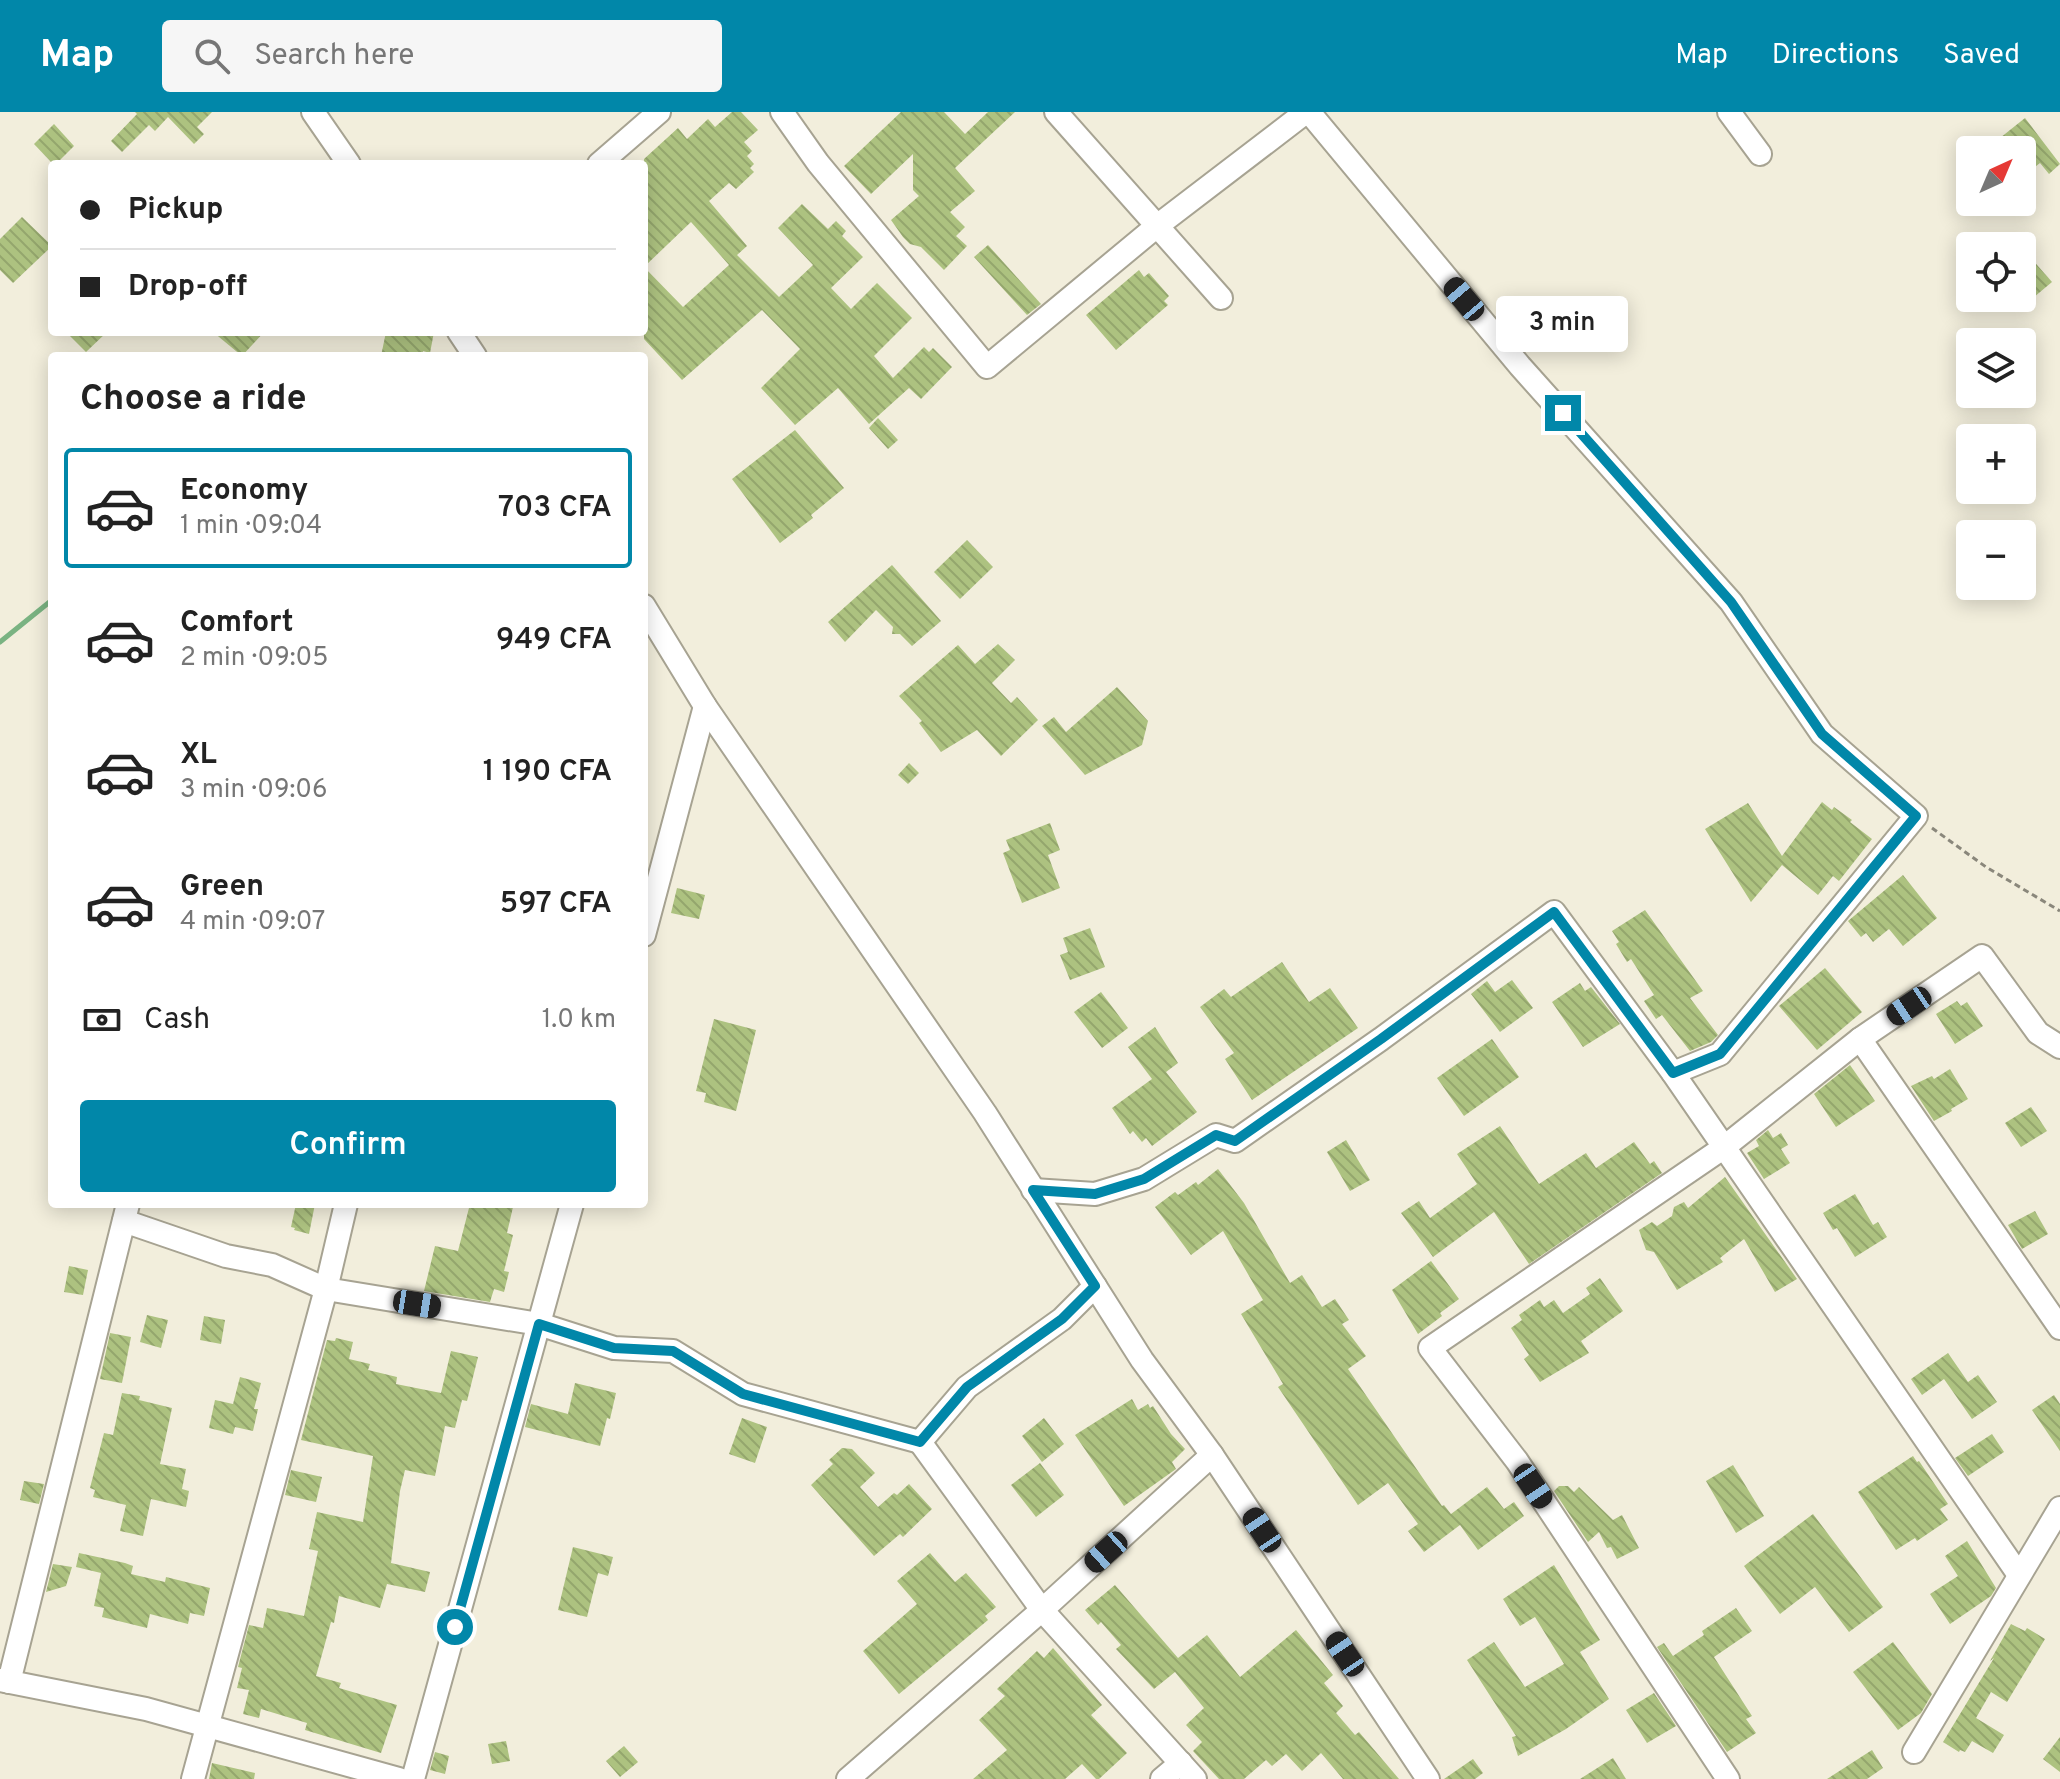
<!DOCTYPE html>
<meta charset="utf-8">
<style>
body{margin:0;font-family:Overpass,sans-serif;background:#f6f6f6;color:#222;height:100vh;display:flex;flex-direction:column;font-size:30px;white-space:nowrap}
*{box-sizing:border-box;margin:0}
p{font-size:26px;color:#767676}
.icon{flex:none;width:44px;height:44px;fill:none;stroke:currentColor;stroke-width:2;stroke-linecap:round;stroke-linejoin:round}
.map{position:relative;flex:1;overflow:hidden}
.panel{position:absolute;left:48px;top:240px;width:600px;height:856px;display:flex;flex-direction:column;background:#fff;border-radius:8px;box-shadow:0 4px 20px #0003}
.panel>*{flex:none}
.banner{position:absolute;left:48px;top:48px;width:600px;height:176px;border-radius:8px;box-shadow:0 4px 20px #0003;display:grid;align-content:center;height:176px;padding:0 32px;background:#fff}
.needle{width:52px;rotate:44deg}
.controls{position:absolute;left:1956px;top:24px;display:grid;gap:16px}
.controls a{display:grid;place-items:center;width:80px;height:80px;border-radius:8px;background:#fff;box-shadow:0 4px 20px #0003;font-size:40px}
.end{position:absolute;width:36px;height:36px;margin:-18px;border:10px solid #0187a9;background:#fff;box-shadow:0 0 0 4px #fff}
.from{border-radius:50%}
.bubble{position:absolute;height:56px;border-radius:8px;background:#fff;box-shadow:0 4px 20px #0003;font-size:26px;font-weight:600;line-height:56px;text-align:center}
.car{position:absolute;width:24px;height:48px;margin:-24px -12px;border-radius:10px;box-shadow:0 0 6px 2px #0007;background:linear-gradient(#222 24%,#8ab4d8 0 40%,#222 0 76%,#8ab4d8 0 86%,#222 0)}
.banner b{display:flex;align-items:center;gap:28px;height:76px;font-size:30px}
.banner b+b{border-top:2px solid #e0e0e0}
.banner i{width:20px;height:20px;background:#222}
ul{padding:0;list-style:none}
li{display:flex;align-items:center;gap:24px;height:120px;margin:0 16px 12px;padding:0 16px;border:4px solid transparent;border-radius:8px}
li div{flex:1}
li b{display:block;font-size:30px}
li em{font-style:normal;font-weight:600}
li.selected{border-color:#0187a9}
li>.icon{width:72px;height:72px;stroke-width:1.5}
h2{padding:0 32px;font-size:36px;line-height:96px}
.pay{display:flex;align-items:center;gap:20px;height:88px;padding:0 32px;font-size:30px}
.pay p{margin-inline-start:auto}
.primary-button{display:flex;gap:16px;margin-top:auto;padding:16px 32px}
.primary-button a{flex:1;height:92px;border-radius:8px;background:#0187a9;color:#fff;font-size:32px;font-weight:600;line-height:92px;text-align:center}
header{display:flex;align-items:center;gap:48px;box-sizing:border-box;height:112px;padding:0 40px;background:#0187a9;color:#fff}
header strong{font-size:38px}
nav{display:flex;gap:44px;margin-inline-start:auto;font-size:28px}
.search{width:560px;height:72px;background:#f6f6f6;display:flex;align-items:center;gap:20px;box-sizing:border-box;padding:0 28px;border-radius:8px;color:#767676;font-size:30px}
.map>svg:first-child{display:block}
</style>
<header>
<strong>Map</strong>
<div class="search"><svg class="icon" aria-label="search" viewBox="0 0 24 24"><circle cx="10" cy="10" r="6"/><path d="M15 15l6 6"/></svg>Search here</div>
<nav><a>Map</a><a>Directions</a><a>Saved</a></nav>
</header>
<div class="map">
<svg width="2060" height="1667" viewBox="0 0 2060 1667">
<defs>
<pattern id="building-back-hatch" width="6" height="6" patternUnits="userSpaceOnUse" patternTransform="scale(2)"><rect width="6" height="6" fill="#adc280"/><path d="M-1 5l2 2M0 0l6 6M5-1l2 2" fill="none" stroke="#94a66d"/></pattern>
</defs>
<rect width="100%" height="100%" fill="#f2eedc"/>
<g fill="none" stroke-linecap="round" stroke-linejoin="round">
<polyline stroke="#7ab382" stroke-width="5" points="0,530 52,488"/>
</g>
<g fill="url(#building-back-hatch)">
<polygon points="135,0 212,0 197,15 204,22 194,32 168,5 155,19 149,13 122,40 111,29 137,2"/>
<polygon points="732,0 741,0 758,18 744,30 752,39 747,44 754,52 750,56 754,60 736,77 729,71 709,89 747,134 737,143 779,185 813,153 778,116 802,92 828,117 836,109 846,119 842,124 863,145 831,176 851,197 877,171 912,206 874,244 893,266 924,235 929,240 933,236 952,255 921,287 909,276 869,312 838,276 795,313 761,276 800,237 762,198 682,268 644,227 644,155 683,195 729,153 691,110 644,155 644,47 678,16 687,27 708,7 715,15"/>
<polygon points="901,0 944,0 965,22 988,0 1015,0 955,56 975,79 950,100 965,115 956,124 967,134 944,158 921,135 910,132 903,125 891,108 919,84 913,78 913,42 871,82 844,54"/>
<polygon points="2025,6 2060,52 2049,62 2040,51 2022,65 2022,38 2009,38 2000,26"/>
<polygon points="54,12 74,34 56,52 53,52 34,32"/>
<polygon points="22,105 52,134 13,171 0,158 0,127"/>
<polygon points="988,133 1041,192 1027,203 974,145"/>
<polygon points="2022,136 2052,170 2022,195"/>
<polygon points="1139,158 1144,165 1149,161 1169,184 1164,189 1168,193 1116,238 1086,203"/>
<polygon points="66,220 107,220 86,240"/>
<polygon points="213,220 264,220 242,244"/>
<polygon points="386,220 434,220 430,241 423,239 422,244 381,244"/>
<polygon points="878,306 898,328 888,337 869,316"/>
<polygon points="795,318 844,376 811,403 813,406 780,431 732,367"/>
<polygon points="967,428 993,455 960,487 934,460"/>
<polygon points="892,453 941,509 912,534 900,522 892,522 893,515 876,498 845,530 828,510"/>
<polygon points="998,532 1015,548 992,571 1011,591 1017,585 1038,608 1001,644 977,618 941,640 919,611 922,609 899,584 958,533 975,552"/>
<polygon points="1117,575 1148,609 1142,633 1085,663 1042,614 1054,605 1066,620"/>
<polygon points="909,651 919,661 908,672 898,663"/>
<polygon points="1822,690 1832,698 1834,695 1852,708 1850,710 1872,727 1839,769 1833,764 1818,783 1782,753 1751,790 1705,717 1748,691 1782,744"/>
<polygon points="1050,711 1060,738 1048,743 1060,776 1022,791 1003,741 1010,738 1006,728"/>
<polygon points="1903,763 1937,806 1903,834 1889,817 1873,830 1866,821 1861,825 1848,809"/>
<polygon points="677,776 705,783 699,807 671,801"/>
<polygon points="1645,798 1703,879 1690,886 1718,923 1711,930 1690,939 1662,903 1656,907 1644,889 1654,883 1631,847 1627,850 1616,832 1619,830 1612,819"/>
<polygon points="1090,816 1105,855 1070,868 1060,843 1068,840 1063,826"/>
<polygon points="1282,850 1309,890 1330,876 1358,916 1252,988 1225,947 1234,941 1200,895 1224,877 1231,885"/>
<polygon points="1825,856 1862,900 1817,938 1779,894"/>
<polygon points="1512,868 1533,896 1500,920 1471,882 1487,869 1495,880"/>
<polygon points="1580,871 1585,879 1591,875 1620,912 1583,935 1552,890"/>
<polygon points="1101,880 1128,916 1102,936 1074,900"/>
<polygon points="1957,889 1961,894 1967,890 1983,914 1955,932 1936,902"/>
<polygon points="714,907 756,918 736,999 704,990 706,981 696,979"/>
<polygon points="1155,915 1178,951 1166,960 1197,1000 1152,1034 1146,1026 1142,1030 1133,1019 1130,1022 1112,996 1152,967 1128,935"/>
<polygon points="1492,927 1519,965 1464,1004 1437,966"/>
<polygon points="1850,953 1875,989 1836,1015 1814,982"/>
<polygon points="1950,957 1968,987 1951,997 1952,999 1934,1009 1911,974 1932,964 1934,967"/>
<polygon points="2031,995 2047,1019 2021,1035 2005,1011"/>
<polygon points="1500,1014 1539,1072 1586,1041 1596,1056 1634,1030 1650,1052 1654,1049 1662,1061 1529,1152 1494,1100 1433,1145 1401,1101 1419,1089 1430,1106 1477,1072 1457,1042"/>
<polygon points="1768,1018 1773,1026 1781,1021 1788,1033 1781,1037 1790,1051 1764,1067 1747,1041 1759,1034 1756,1028"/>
<polygon points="1346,1028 1370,1068 1350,1079 1327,1040"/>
<polygon points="1218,1057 1244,1091 1290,1171 1302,1163 1322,1195 1335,1187 1349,1208 1342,1212 1366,1244 1348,1257 1442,1394 1444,1393 1451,1402 1487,1375 1504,1397 1514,1390 1524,1404 1478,1438 1460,1413 1424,1440 1408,1419 1418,1412 1388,1371 1358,1393 1278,1275 1283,1272 1241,1202 1263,1188 1223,1119 1191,1143 1155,1095 1175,1080 1178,1083 1196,1070 1198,1073"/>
<polygon points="1725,1065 1797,1167 1775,1180 1744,1127 1720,1146 1723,1150 1677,1178 1654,1140 1646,1138 1639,1118 1652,1110 1657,1114 1672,1104 1674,1095 1684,1090 1688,1096"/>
<polygon points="1855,1082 1873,1113 1878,1110 1887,1125 1855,1145 1837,1116 1833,1118 1823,1101"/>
<polygon points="296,1092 315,1092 309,1122 294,1118 295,1116 291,1115"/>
<polygon points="470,1092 502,1092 513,1095 507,1121 513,1123 504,1159 509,1160 504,1180 494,1177 490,1190 424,1179 435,1134 458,1139"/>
<polygon points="2035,1099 2048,1122 2022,1137 2008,1113"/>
<polygon points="1431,1149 1459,1187 1440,1201 1442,1204 1418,1222 1392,1178"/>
<polygon points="69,1154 88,1158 83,1183 64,1180"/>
<polygon points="1600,1166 1623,1199 1581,1229 1589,1241 1540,1270 1524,1247 1529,1243 1511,1216 1522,1208 1519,1203 1540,1188 1544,1195 1554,1188 1563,1201 1590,1182 1586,1176"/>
<polygon points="147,1203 168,1208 161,1236 140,1230"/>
<polygon points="204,1204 225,1208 221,1232 200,1228"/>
<polygon points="110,1221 131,1225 122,1271 100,1267"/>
<polygon points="336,1226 353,1230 349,1247 370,1252 368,1258 397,1265 396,1272 441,1281 451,1239 478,1245 467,1289 462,1288 455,1316 445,1314 435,1364 405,1358 400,1379 391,1451 430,1460 425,1480 387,1472 380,1496 339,1484 334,1511 331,1510 316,1564 341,1571 339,1576 397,1593 381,1641 305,1618 307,1611 261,1597 259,1606 243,1602 249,1578 237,1576 242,1556 238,1555 249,1513 263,1516 267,1496 304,1504 318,1439 309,1437 317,1400 363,1410 373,1344 301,1328 327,1228 335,1229"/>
<polygon points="1948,1241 1968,1270 1978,1263 1997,1290 1972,1307 1944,1267 1922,1283 1911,1267"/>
<polygon points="240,1265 261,1271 254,1297 258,1297 253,1319 235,1315 233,1322 209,1316 215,1288 233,1292"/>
<polygon points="575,1271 616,1281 610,1307 607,1306 600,1334 525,1315 531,1292 568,1302"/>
<polygon points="122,1281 140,1284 139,1288 172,1296 160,1352 186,1357 182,1377 189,1379 186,1395 151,1387 143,1424 120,1419 126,1393 93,1385 95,1378 90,1376 104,1321 113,1323"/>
<polygon points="2054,1283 2060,1292 2060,1339 2032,1298"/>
<polygon points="1132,1287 1138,1298 1148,1292 1150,1296 1153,1294 1171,1322 1185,1337 1172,1350 1176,1357 1124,1394 1075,1323"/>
<polygon points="742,1306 767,1315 755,1351 729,1342"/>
<polygon points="1044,1306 1064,1332 1042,1350 1022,1324"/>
<polygon points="1992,1322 2004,1340 1968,1364 1955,1346"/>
<polygon points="842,1336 852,1337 875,1361 860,1375 878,1395 894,1381 897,1383 909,1372 932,1397 903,1425 900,1422 874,1444 811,1373 833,1352 829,1348"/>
<polygon points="1913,1344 1917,1350 1919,1349 1948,1392 1940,1397 1948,1408 1917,1429 1915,1426 1896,1438 1858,1380"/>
<polygon points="1040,1351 1064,1383 1036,1405 1011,1373"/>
<polygon points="1733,1353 1764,1404 1736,1421 1706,1369"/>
<polygon points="291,1358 322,1365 316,1390 285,1383"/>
<polygon points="24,1369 44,1372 39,1392 20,1388"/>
<polygon points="1559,1374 1568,1374 1574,1380 1579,1375 1613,1408 1622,1403 1639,1436 1617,1447 1611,1435 1607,1436 1599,1420 1588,1430 1554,1379"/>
<polygon points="1813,1402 1883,1495 1849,1520 1815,1475 1780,1502 1744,1454"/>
<polygon points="1967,1429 1996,1476 1991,1484 1950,1512 1930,1482 1958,1464 1945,1444"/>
<polygon points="573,1435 613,1445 608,1464 598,1461 587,1505 558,1498"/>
<polygon points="79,1441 125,1451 133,1454 131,1462 165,1470 166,1465 210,1476 204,1504 190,1501 188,1512 150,1502 147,1516 102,1505 104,1496 94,1494 101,1461 76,1455"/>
<polygon points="930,1441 955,1470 966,1461 996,1495 985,1504 988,1508 899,1582 863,1539 917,1492 897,1469"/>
<polygon points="53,1452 72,1455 66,1474 46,1480"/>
<polygon points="1554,1453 1600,1528 1580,1540 1609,1587 1566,1617 1518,1644 1512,1625 1516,1624 1467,1548 1494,1530 1525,1575 1564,1552 1535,1505 1520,1514 1503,1487"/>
<polygon points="1115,1473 1178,1546 1207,1523 1240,1565 1296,1518 1333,1563 1324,1571 1343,1594 1336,1601 1355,1623 1359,1620 1399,1667 1343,1667 1321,1641 1302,1659 1286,1642 1272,1654 1266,1648 1244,1667 1219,1667 1193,1639 1202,1630 1186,1613 1204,1596 1175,1560 1154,1577 1116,1537 1121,1533 1101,1510 1098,1513 1085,1498"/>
<polygon points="1736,1496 1752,1519 1714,1545 1752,1604 1746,1607 1756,1621 1727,1640 1657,1535 1664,1531 1673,1544 1704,1523 1702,1519"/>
<polygon points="2011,1512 2025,1519 2027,1516 2045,1527 2007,1590 1991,1580 1976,1606 2004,1623 1993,1641 1972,1629 1965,1640 1960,1638 1959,1640 1943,1630 1994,1546 1990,1549"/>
<polygon points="1893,1530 1932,1582 1921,1601 1898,1618 1853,1560"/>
<polygon points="1053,1536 1102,1593 1091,1603 1127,1641 1099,1667 1096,1667 1082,1652 1065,1667 973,1667 1007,1638 979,1608 1005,1584 997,1577 1037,1539 1044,1546"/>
<polygon points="1654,1581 1676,1614 1647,1631 1626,1598"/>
<polygon points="2060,1625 2060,1660 2043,1647"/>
<polygon points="506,1629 510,1649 492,1652 488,1632"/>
<polygon points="624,1634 638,1650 620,1665 606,1649"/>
<polygon points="1872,1638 1883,1656 1867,1667 1827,1667"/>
<polygon points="435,1640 449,1644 445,1662 430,1658"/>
<polygon points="1613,1646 1626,1667 1580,1667"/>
<polygon points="1473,1647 1483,1661 1475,1667 1444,1667"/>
<polygon points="212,1651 255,1661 254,1667 209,1667"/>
</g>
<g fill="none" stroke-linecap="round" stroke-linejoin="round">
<g stroke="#a7a392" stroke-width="26">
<g id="minor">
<polyline points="313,0 349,52"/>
<polyline points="782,0 818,51 987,255 1157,114 1306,0"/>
<polyline points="1056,0 1221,186"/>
<polyline points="1729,0 1760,42"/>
<polyline points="599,52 659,0"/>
<polyline points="459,220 475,244"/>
<polyline points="644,494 705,594 985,1001 1142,1248 1212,1343 1428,1667"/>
<polyline points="644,823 705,594"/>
<polyline points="1860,927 2060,1216"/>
<polyline points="1673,961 2019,1463"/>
<polyline points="1033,1078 1095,1082 1144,1067 1216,1023 1235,1029 1381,927 1554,800 1673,961 1720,942 1916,704 1822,622 1731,490 1520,254 1309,0"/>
<polyline points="124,1109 226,1144 272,1153 326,1177 539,1212 614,1236 673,1239 743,1282 920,1330 967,1275 1062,1207 1095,1174"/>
<polyline points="920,1330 1042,1498 1195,1667"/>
<polyline points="0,1568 146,1597 399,1667"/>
<polyline points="9,1570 128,1092"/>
<polyline points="1914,1640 2060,1396"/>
<polyline points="193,1667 326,1177 346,1092"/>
<polyline points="413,1667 572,1092"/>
<polyline points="848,1667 1042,1498 1212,1343"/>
<polyline points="1162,1667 1181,1651"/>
<polyline points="1728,1667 1517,1349 1430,1236 1723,1036 1860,927 1982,844 2038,921 2060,935"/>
</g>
</g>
<polyline stroke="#8a877b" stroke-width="3" stroke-dasharray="6 4" stroke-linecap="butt" points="1932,716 1986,755 2060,799"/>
<use href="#minor" stroke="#fff" stroke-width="22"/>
</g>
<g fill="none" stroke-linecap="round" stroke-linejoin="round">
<polyline stroke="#0187a9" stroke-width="10" points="455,1515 539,1212 614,1236 673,1239 743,1282 920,1330 967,1275 1062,1207 1095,1174 1033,1078 1095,1082 1144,1067 1216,1023 1235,1029 1381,927 1554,800 1673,961 1720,942 1916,704 1822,622 1731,490 1563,301"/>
</g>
</svg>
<div class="controls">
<a><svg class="needle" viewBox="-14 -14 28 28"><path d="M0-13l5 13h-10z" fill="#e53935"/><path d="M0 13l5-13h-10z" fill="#767676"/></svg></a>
<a><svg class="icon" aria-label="locate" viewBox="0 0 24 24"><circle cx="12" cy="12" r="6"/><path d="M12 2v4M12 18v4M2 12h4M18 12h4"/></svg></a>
<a><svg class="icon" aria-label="layers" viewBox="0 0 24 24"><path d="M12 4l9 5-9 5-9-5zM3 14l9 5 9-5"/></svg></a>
<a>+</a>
<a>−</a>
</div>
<i class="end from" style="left:455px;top:1515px"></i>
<i class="end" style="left:1563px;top:301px"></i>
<div class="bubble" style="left:1496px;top:184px;width:132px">3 min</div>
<i class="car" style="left:1464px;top:187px;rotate:320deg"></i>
<i class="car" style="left:1909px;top:894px;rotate:236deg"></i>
<i class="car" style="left:417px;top:1192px;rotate:99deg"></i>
<i class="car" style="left:1533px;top:1374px;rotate:146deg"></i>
<i class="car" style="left:1262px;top:1418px;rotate:326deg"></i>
<i class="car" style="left:1106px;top:1440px;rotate:228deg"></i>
<i class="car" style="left:1345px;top:1542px;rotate:326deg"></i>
<div class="banner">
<b><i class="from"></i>Pickup</b>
<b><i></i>Drop-off</b>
</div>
<section class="panel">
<h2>Choose a ride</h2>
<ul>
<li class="selected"><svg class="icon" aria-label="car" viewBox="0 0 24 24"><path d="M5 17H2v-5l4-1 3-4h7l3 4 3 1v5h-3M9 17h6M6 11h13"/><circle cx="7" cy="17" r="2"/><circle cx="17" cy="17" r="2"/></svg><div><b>Economy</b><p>1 min · 09:04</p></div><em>703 CFA</em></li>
<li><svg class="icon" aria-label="car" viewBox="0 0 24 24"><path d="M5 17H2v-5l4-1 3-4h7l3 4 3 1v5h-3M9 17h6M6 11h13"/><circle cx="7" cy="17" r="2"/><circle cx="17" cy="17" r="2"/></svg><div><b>Comfort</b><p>2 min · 09:05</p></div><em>949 CFA</em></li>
<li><svg class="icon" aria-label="car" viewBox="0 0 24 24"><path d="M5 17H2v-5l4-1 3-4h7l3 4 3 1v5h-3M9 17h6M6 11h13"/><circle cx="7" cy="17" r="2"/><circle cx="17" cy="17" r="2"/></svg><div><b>XL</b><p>3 min · 09:06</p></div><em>1 190 CFA</em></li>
<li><svg class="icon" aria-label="car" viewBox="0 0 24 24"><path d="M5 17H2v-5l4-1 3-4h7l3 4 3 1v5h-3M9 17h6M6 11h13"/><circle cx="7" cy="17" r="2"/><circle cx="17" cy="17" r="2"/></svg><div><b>Green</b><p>4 min · 09:07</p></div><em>597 CFA</em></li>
</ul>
<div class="pay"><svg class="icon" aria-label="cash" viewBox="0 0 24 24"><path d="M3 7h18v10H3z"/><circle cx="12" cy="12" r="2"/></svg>Cash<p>1.0 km</p></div>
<div class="primary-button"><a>Confirm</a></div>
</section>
</div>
